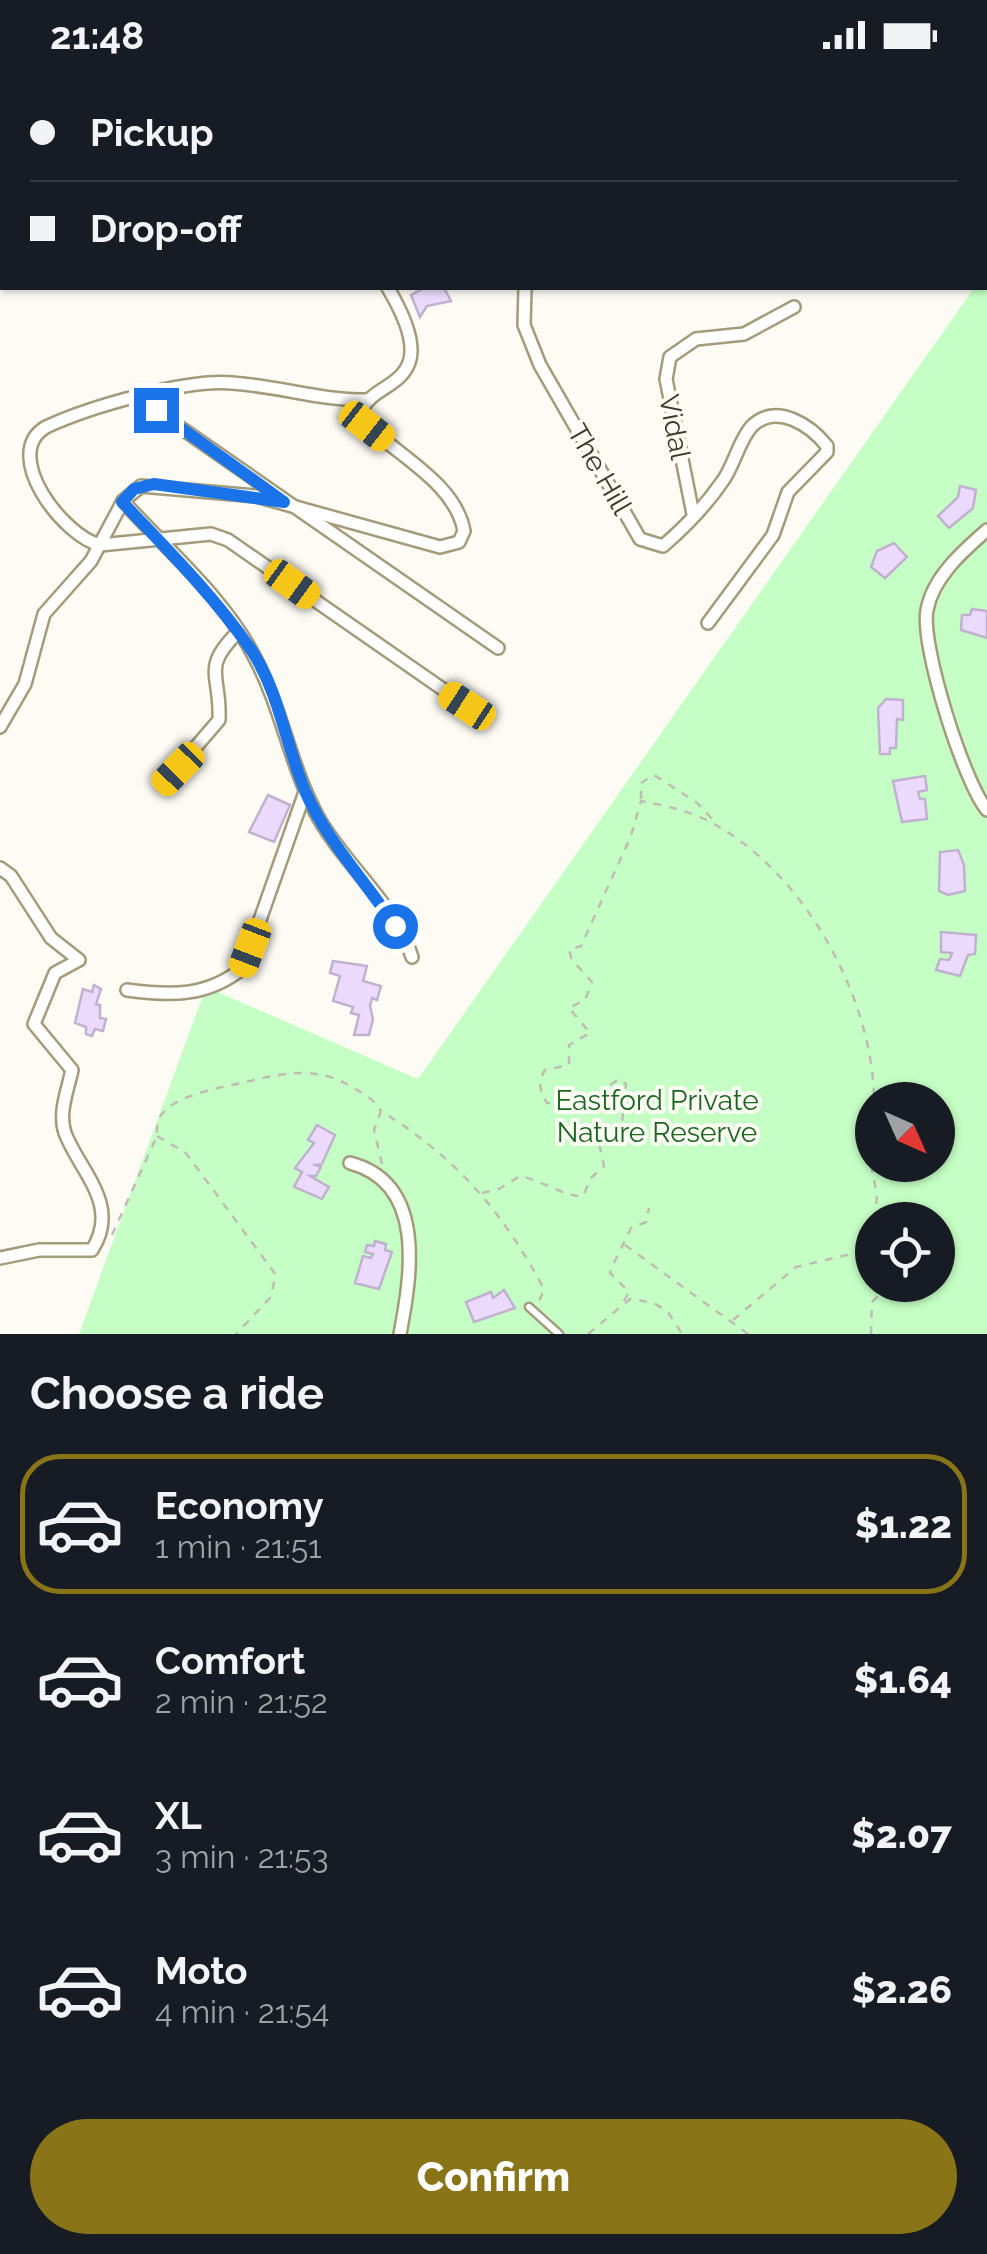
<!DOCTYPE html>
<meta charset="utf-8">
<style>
body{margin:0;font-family:Raleway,sans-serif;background:#20242c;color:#f1f3f6;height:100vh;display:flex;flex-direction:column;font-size:38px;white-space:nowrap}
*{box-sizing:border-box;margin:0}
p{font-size:32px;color:#9ea1a6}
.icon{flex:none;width:55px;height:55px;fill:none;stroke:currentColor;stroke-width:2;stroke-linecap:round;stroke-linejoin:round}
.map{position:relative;height:1264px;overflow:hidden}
.sheet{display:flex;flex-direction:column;background:#171b24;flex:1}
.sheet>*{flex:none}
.banner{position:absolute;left:0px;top:0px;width:988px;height:220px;box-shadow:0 2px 8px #0004;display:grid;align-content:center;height:220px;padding:0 30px;background:#171b24}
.needle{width:65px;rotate:135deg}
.buttons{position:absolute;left:855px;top:1012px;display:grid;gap:20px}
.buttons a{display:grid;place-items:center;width:100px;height:100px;border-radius:50%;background:#171b24;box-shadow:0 2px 8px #0004;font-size:50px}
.end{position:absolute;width:45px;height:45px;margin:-22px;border:12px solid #1a73e8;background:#fff;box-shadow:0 0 0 5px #fff}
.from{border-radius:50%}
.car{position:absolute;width:30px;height:60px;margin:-30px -15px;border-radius:12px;box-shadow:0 0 8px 2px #0007;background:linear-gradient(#f5c518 24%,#345 0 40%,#f5c518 0 76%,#345 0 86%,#f5c518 0)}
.banner b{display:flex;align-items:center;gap:35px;height:95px;font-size:38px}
.banner b+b{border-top:2px solid #363941}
.banner i{width:25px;height:25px;background:#f1f3f6}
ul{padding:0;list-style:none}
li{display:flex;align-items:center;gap:30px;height:140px;margin:0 20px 15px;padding:0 10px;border:5px solid transparent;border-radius:40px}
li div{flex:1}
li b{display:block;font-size:38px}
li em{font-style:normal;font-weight:800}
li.selected{border-color:#8a7418}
li>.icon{width:90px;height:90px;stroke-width:1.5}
h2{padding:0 30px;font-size:45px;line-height:120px}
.button{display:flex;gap:20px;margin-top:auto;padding:20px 30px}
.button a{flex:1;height:115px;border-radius:60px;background:#8a7418;color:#fff;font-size:40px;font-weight:800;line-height:115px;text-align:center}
.status{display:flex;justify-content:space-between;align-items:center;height:70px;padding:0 50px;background:#171b24;direction:ltr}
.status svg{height:28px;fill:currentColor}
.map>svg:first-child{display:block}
</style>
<div class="status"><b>21:48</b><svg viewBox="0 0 49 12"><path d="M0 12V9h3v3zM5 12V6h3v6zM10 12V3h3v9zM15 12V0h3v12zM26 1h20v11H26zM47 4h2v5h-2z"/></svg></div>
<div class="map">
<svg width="987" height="1264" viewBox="0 0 987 1264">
<rect width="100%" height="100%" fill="#fdfbf4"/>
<path fill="#c5ffc5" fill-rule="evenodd" d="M987 199V1264H79L206 917 418 1009 974 218H985ZM872 1030H938V1095H872ZM872 1150H938V1215H872Z"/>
<g fill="#ecdafd" stroke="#c0b1cf" stroke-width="2.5">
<polygon points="424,218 444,218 451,231 427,236 420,247 411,225"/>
<polygon points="960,416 976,420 973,438 949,458 938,446 958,427"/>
<polygon points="894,473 907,487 885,508 871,497 877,481"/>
<polygon points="972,539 987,541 987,568 961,560 962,545 970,545"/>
<polygon points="886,629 903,630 903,650 897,649 896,678 890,678 890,684 880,684 878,638"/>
<polygon points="925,706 927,720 918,722 920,729 925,729 927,749 902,752 893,711"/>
<polygon points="268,725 290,735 274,772 249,762"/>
<polygon points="958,780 964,795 965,821 948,825 939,821 940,782"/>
<polygon points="941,862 976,865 975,884 968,885 960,906 936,900 940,889 949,890 952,883 941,882"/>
<polygon points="333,891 367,896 363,911 381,916 377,930 372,928 370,936 373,949 369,965 354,965 359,945 351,943 353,937 333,931 340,906 330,903"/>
<polygon points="94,915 101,919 96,934 100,935 100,948 106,949 103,961 95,959 92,966 86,964 86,957 75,953 83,919 92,922"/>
<polygon points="317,1055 335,1065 322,1094 316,1095 321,1097 316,1106 310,1106 329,1117 322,1129 294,1117 302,1102 295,1098 314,1073 308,1070"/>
<polygon points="375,1171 386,1174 385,1180 392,1182 379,1219 355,1213 363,1186 371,1188 373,1184 365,1182 367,1175 374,1176"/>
<polygon points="504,1220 515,1238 474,1252 466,1232 491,1222 493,1228"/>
</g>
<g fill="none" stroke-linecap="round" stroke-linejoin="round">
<g stroke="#a49b7b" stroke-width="11">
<polyline id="service" points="529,1237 559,1264"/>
</g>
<g stroke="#a49b7b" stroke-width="16">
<g id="minor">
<polyline points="342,0 342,2"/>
<polyline points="380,2 381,0"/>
<polyline points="658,2 659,0"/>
<polyline points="967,2 971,0"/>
<path d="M525 218 524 255 540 295 640 469 663 476C684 458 706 435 722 412 734 396 739 370 752 356 777 332 811 356 827 376V382L788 422 773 465 708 553"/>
<polyline points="147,326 156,340 181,358 498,578"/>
<path d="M369 330C322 331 279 316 232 313 185 309 89 337 46 357 0 384 63 466 100 475L211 464 228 470 467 636"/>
<path d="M123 431C167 480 227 530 256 590 282 640 291 698 318 747 344 794 396 835 412 887"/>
<polyline points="693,444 666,309 670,287 696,269 744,264 794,237"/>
<path d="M987 460C963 481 933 507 927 540 920 574 964 713 987 740"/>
<path d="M0 657 25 614 44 544 91 491 123 431 141 416 256 426 440 477 459 472 464 461C455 411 392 383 361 349 360 305 453 327 388 218"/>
<path d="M163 715 219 650C221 604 201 599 237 563"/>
<path d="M0 798 11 806 51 868 79 890 55 903 34 954 72 1000C68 1019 58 1043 65 1063 80 1102 121 1135 92 1180H39L0 1188"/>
<path d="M127 920C171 926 207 927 243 898L305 722"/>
<path d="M350 1093C427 1113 411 1206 400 1264"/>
</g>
</g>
<g stroke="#bfbdb3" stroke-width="2.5" stroke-dasharray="8 8" stroke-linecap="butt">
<polyline points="197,0 197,2"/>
<polyline points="641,729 641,713 654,705 696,732 717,754"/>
<polyline points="872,1033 863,1055 877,1125 875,1150"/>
<polyline points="157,1066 186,1083 276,1205 270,1228 236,1264"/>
<path d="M382 1094 374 1060 381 1041C457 1088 502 1141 544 1219L538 1234"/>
<path d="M482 1123 499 1119 520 1106C541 1110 565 1127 583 1126L591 1108 604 1096 599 1073 606 1063 621 1062 626 1014 619 1009 600 1022 596 1035 547 1033C540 1022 537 1012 545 1000L569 995V975L590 963 569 938 585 930 592 912 572 890 569 880 581 876 631 766 641 731C667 736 691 741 714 754 805 804 873 928 874 1030"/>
<path d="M112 1165 157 1066C157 1058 157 1050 162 1044 174 1027 213 1019 232 1015 275 1006 310 992 352 1017 364 1024 374 1029 381 1041"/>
<polyline points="625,1175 748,1264"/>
<polyline points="624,1231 629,1222 610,1203 612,1197 631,1158 646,1152 649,1138"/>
<polyline points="733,1250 796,1197 872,1179"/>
<polyline points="588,1264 630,1229 654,1233 668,1242 682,1264"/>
<polyline points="871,1264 872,1232 889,1215"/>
</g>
<use href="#service" stroke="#fff" stroke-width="6"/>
<use href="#minor" stroke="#fff" stroke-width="11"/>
</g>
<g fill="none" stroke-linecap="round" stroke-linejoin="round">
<path stroke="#1a73e8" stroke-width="12" d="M156 340 284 432 154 414 134 419 122 432C167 479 215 527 252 581 280 624 286 677 306 723 327 771 366 812 395 856"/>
</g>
<g text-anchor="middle" stroke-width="8" stroke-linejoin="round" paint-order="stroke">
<g font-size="28" fill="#3c382a" stroke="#fdfbf4">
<text transform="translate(675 357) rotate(79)" y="10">Vidal</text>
<text transform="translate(600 399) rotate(60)" y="10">The Hill</text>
</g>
<g font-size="28" fill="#1b6722" stroke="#fdfbf4">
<text x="657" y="1040">Eastford Private<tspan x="657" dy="32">Nature Reserve</tspan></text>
</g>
</g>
</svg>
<div class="buttons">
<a><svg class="needle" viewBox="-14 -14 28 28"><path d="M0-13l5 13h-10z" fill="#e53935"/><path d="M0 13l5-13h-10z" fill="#9ea1a6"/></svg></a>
<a><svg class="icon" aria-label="locate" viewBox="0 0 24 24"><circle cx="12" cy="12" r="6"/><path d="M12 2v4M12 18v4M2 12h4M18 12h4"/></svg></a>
</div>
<i class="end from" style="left:395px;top:856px"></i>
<i class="end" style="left:156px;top:340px"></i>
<i class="car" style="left:367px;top:356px;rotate:128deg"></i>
<i class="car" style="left:292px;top:514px;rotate:126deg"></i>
<i class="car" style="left:467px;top:636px;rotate:303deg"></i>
<i class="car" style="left:178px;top:699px;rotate:224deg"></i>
<i class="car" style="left:250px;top:878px;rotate:201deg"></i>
<div class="banner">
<b><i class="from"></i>Pickup</b>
<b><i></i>Drop-off</b>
</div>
</div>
<section class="sheet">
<h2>Choose a ride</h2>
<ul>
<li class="selected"><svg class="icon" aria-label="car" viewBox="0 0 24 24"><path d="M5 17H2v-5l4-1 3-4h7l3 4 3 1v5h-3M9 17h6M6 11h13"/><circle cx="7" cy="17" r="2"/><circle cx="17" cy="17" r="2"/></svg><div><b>Economy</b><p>1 min · 21:51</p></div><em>$1.22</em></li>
<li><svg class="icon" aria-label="car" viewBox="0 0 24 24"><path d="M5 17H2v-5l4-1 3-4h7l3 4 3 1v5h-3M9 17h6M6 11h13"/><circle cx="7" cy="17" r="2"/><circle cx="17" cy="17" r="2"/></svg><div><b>Comfort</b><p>2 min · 21:52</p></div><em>$1.64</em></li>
<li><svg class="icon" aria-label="car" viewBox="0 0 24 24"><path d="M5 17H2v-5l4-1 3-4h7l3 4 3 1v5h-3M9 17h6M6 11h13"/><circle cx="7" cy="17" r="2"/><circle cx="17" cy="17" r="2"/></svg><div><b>XL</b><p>3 min · 21:53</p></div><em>$2.07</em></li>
<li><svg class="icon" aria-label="car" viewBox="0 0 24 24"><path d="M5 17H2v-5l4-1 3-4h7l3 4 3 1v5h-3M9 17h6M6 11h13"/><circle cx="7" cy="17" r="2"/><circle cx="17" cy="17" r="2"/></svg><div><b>Moto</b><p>4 min · 21:54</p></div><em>$2.26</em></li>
</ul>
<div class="button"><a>Confirm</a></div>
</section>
